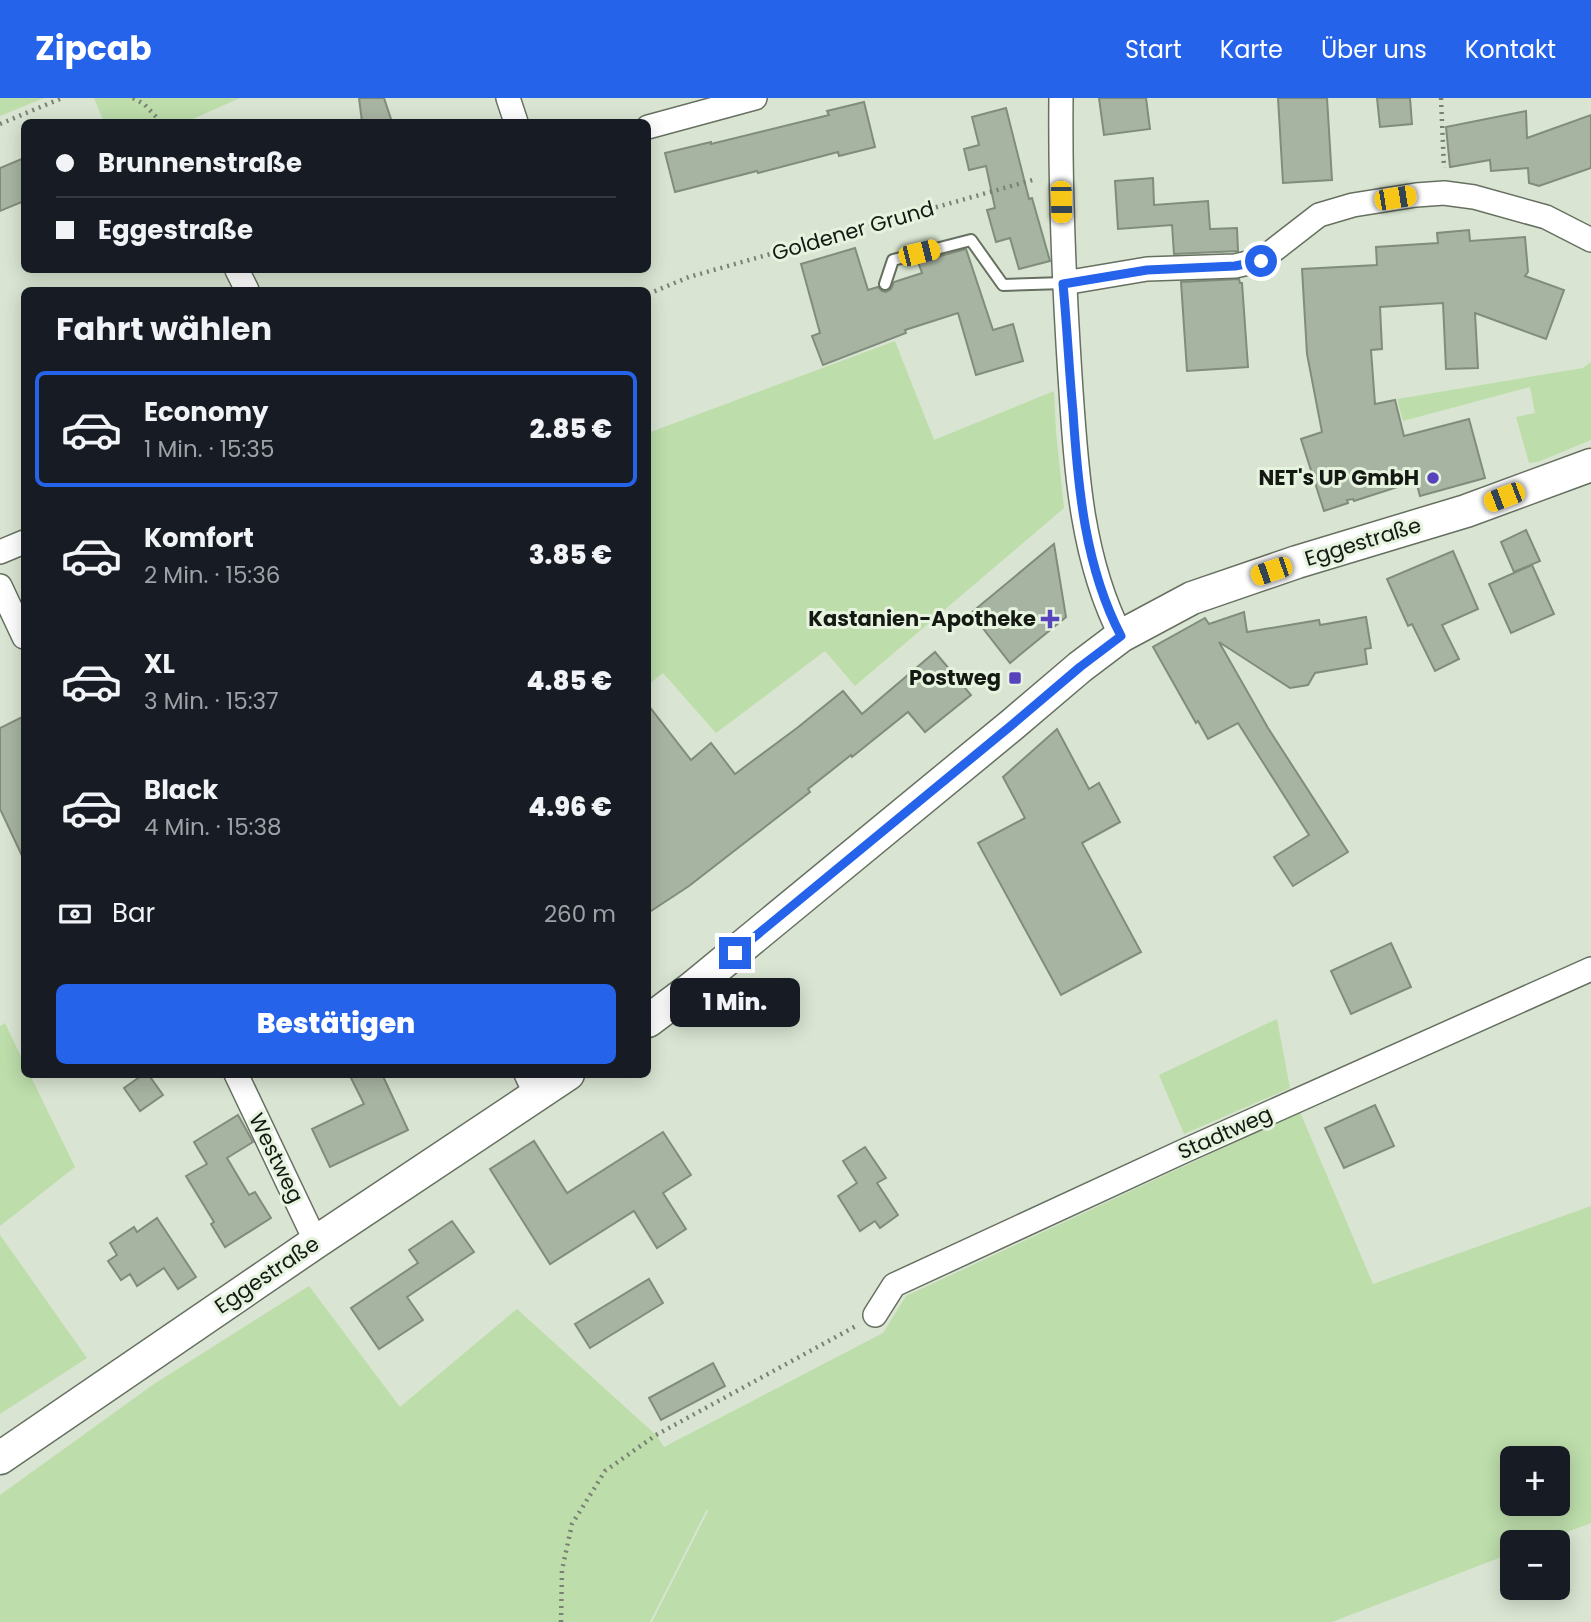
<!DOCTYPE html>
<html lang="de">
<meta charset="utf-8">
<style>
body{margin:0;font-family:Poppins,sans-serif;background:#20242c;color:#f1f3f6;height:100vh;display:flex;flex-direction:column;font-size:26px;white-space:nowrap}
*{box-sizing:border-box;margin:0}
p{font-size:23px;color:#9ea1a6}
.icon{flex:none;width:38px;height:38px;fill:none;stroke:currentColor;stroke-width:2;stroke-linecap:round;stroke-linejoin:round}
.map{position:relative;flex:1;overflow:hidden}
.sheet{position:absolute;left:21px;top:189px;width:630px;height:791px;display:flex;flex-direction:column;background:#171b24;border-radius:10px;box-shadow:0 4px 18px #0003}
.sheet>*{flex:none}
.guide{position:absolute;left:21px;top:21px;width:630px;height:154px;border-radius:10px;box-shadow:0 4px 18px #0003;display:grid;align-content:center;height:154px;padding:0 35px;background:#171b24}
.tools{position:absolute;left:1500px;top:1348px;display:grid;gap:14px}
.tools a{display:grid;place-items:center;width:70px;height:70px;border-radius:10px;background:#171b24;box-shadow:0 4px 18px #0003;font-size:35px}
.end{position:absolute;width:32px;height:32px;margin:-16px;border:9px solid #2563eb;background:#fff;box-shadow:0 0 0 4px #fff}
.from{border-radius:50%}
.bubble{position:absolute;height:49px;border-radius:10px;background:#171b24;box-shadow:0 4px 18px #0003;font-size:23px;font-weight:800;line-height:49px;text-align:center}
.car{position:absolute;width:21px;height:42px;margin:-21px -10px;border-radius:9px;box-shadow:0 0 5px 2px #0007;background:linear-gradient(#f5c518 24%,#345 0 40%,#f5c518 0 76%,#345 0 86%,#f5c518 0)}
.guide b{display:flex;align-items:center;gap:24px;height:66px;font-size:26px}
.guide b+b{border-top:2px solid #363941}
.guide i{width:18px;height:18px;background:#f1f3f6}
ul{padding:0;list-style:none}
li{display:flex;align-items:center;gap:21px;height:116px;margin:0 14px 10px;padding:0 21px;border:4px solid transparent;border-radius:10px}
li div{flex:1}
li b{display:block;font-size:26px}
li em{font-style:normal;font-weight:800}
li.on{border-color:#2563eb}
li>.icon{width:63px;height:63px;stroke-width:1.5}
h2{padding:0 35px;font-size:32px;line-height:84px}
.pay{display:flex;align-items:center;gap:18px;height:77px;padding:0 35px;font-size:26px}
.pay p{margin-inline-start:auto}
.primary-button{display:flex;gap:14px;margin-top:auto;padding:14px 35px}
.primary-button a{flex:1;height:80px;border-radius:10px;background:#2563eb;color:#fff;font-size:28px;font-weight:800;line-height:80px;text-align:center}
header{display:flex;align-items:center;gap:42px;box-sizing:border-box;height:98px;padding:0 35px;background:#2563eb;color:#fff}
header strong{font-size:33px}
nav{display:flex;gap:38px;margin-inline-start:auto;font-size:24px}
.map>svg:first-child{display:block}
</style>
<header>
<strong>Zipcab</strong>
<nav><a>Start</a><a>Karte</a><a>Über uns</a><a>Kontakt</a></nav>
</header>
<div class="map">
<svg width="1591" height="1524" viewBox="0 0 1591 1524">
<rect width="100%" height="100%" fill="#d9e5d2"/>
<g fill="#bdddab" fill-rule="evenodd">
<polygon points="0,0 44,0 0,18"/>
<polygon points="94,0 240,0 186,24 104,24"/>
<polygon points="895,243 934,342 1054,293 1056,334 1064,410 855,588 825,553 716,635 663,575 648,587 648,335"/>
<polygon points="1591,264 1591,342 1538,364 1529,365 1516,319 1535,315 1530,289 1403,323 1397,301 1583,270"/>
<polygon points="1277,921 1290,990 1184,1036 1159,977"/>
<polygon points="5,925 24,965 24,976 30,977 75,1069 0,1128 0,928"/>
<path d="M1300 1014 1373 1186 1591 1108V1425L1541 1444H1512V1455L1332 1524H652L708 1413 707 1411 650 1524H0V1397L154 1286 309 1188 400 1309 517 1211 656 1337 664 1349 883 1235 906 1198ZM1512 1360H1558V1405H1512Z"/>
<polygon points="0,1137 87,1260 0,1316"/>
</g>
<g fill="#a8b4a2" stroke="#818d7c" stroke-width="2">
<polygon points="359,0 384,0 392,24 362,24"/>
<polygon points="1099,0 1146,0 1150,31 1104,37"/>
<polygon points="1278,0 1327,0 1332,82 1283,85"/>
<polygon points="1377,0 1410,0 1412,26 1380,29"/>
<polygon points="864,4 875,49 839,58 838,54 758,75 757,73 675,94 665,55 711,44 711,46 829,17 827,13"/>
<polygon points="1006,10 1029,101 1032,100 1050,163 1019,171 1010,140 996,144 987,112 995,110 986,68 969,72 964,51 979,47 972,19"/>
<polygon points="1526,13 1527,40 1591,17 1591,70 1539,88 1529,85 1528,70 1491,73 1490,62 1450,69 1446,29"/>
<polygon points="24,60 24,103 0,113 0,70"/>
<polygon points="1153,80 1154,107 1208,103 1210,131 1237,130 1238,153 1174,156 1172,127 1118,131 1115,83"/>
<polygon points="1469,132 1470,143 1525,139 1528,174 1525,178 1564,192 1546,241 1475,215 1478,270 1446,271 1443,205 1380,209 1382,251 1371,252 1375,306 1395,302 1404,338 1469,321 1485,380 1420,398 1416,383 1354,403 1353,401 1347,402 1348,405 1324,413 1301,341 1322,334 1307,256 1302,171 1377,167 1376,149 1438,145 1437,135"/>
<polygon points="855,150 868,192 878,189 882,193 886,194 891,191 894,184 922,175 918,164 966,151 993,232 1013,226 1023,263 976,277 958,215 905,232 906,235 823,267 812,238 820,235 801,166"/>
<polygon points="1239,181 1240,185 1242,185 1248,269 1187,273 1181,184"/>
<polygon points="1526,432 1540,463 1514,474 1501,444"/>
<polygon points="1054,446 1066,519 1010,565 971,515"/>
<polygon points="1453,453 1478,511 1442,527 1459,561 1435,573 1412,526 1408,528 1387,481"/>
<polygon points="1532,467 1554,516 1511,535 1489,486"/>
<polygon points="1244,514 1247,534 1319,522 1320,527 1366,519 1371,550 1365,551 1367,566 1315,575 1308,587 1290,590 1219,544 1268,630 1348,754 1293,788 1274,759 1309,737 1238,625 1208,641 1198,623 1196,625 1153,549 1205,520 1209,526"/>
<polygon points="935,554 971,597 925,634 908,614 852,659 851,657 808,691 810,694 689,788 648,815 648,607 691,662 711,645 735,676 797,630 843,593 862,616"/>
<polygon points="24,618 24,762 0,711 0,630"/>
<polygon points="1057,631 1089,691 1099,685 1120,724 1082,745 1141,854 1061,897 978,745 1025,720 1003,679"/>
<polygon points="1391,845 1411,889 1351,916 1331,873"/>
<polygon points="144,976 148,976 163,997 140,1013 124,990"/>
<polygon points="349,976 382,976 408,1032 330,1069 312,1031 364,1006"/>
<polygon points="1375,1007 1394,1048 1344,1070 1325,1030"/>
<polygon points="238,1017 253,1044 227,1060 249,1097 255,1094 271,1120 225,1149 211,1126 214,1124 186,1078 207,1066 194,1044"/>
<polygon points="663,1034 691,1077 663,1095 686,1131 657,1150 634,1113 550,1166 490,1071 534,1043 567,1095"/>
<polygon points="865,1049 886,1080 877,1085 898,1117 880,1130 875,1123 860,1133 838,1098 857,1085 843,1063"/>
<polygon points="157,1120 196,1179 178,1191 164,1170 137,1188 130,1176 121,1182 108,1163 117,1157 110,1145 134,1129 137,1134"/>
<polygon points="452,1123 474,1154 407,1199 423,1222 379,1251 351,1210 418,1165 409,1152"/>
<polygon points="649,1181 663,1205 590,1250 575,1226"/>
<polygon points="713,1265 725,1288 661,1322 649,1300"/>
</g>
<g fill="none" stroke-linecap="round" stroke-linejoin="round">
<g stroke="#667060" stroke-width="14">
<polyline id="lane" points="885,186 893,162 971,142 1003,187 1064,185"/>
</g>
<g stroke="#667060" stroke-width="26">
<g id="street">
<polyline points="508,0 516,24"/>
<path d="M1061 0C1060 93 1064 185 1070 278 1076 366 1080 458 1121 538"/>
<polyline points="648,29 755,0"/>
<polyline points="237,172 247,192"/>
<polyline points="1064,185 1147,171 1235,168 1261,162 1319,117 1353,107 1416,97 1444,95 1474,99 1546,119 1591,142"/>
<polyline points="0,454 24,444"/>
<polyline points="0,488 24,539"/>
<polyline points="236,976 316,1144"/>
<polyline points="526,976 536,997"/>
<polyline points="875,1217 894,1187 1184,1053 1591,871"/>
</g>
</g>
<g stroke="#667060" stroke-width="35">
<g id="secondary">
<polyline points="648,923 692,890 1013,626 1080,569 1121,538 1192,500 1297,464 1466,413 1591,367"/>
<polyline points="0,1360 316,1144 568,976"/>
</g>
</g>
<g stroke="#798174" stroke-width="4.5" stroke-dasharray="2 5" stroke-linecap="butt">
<polyline points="133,0 144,6 161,24"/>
<polyline points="1441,0 1444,70"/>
<polyline points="0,26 62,0"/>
<polyline points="648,196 689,179 1036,81"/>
<polyline points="561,1524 562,1472 572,1426 605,1373 656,1337 856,1228"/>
</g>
<use href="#lane" stroke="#fff" stroke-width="10"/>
<use href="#street" stroke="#fff" stroke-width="23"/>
<use href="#secondary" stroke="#fff" stroke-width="32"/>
</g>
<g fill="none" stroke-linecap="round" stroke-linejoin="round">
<path stroke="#2563eb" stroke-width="9" d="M735 855 1013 626 1080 569 1121 538C1085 469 1078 390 1073 314 1069 271 1067 228 1063 186L1147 172 1235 168 1261 163"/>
</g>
<g fill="#5744bc" stroke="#e6f3df" stroke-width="2.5">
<circle cx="1433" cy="380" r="7"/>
<path d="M1046.5 510.5h7v7h7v7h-7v7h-7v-7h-7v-7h7z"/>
<rect x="1008" y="573" width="14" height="14" rx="3.5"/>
</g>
<g text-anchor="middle" stroke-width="6" stroke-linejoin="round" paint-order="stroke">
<g font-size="21" fill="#151913" stroke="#e6f3df">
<text transform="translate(853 133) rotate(-16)" y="7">Goldener Grund</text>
<text transform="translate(1363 444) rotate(-17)" y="7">Eggestraße</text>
<text transform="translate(1225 1035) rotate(-24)" y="7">Stadtweg</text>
<text transform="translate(276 1060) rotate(64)" y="7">Westweg</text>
<text transform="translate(267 1177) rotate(-34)" y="7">Eggestraße</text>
</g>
<g font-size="21" font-weight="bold" fill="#151913" stroke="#e6f3df" text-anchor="end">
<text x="1419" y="387">NET's UP GmbH</text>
<text x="1036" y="528">Kastanien-Apotheke</text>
<text x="1001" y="587">Postweg</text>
</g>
</g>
</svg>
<div class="tools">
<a>+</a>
<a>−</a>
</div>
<i class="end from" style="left:1261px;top:163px"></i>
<i class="end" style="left:735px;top:855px"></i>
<div class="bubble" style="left:670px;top:880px;width:130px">1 Min.</div>
<i class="car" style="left:1395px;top:100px;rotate:81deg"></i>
<i class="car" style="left:1061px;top:104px;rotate:179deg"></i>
<i class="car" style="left:919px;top:155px;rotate:76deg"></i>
<i class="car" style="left:1504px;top:399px;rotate:249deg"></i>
<i class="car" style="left:1271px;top:473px;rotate:251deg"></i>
<div class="guide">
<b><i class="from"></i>Brunnenstraße</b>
<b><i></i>Eggestraße</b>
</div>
<section class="sheet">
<h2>Fahrt wählen</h2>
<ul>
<li class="on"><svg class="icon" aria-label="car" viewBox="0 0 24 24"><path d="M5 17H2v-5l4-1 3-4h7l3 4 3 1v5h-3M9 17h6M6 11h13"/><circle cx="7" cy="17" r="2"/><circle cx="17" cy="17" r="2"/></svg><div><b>Economy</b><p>1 Min. · 15:35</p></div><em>2.85 €</em></li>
<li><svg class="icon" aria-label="car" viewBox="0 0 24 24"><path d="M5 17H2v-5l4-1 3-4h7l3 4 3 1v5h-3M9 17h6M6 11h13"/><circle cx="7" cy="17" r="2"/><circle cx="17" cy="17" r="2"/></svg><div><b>Komfort</b><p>2 Min. · 15:36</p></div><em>3.85 €</em></li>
<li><svg class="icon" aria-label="car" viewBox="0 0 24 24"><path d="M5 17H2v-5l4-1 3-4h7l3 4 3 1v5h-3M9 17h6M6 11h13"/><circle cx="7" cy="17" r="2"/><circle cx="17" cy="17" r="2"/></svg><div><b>XL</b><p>3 Min. · 15:37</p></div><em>4.85 €</em></li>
<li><svg class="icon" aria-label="car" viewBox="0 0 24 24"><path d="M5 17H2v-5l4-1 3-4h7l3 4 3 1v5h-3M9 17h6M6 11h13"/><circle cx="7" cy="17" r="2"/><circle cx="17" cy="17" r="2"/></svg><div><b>Black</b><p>4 Min. · 15:38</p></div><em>4.96 €</em></li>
</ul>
<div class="pay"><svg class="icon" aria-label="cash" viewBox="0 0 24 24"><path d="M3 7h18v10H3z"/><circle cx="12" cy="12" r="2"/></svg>Bar<p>260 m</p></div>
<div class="primary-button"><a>Bestätigen</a></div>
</section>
</div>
